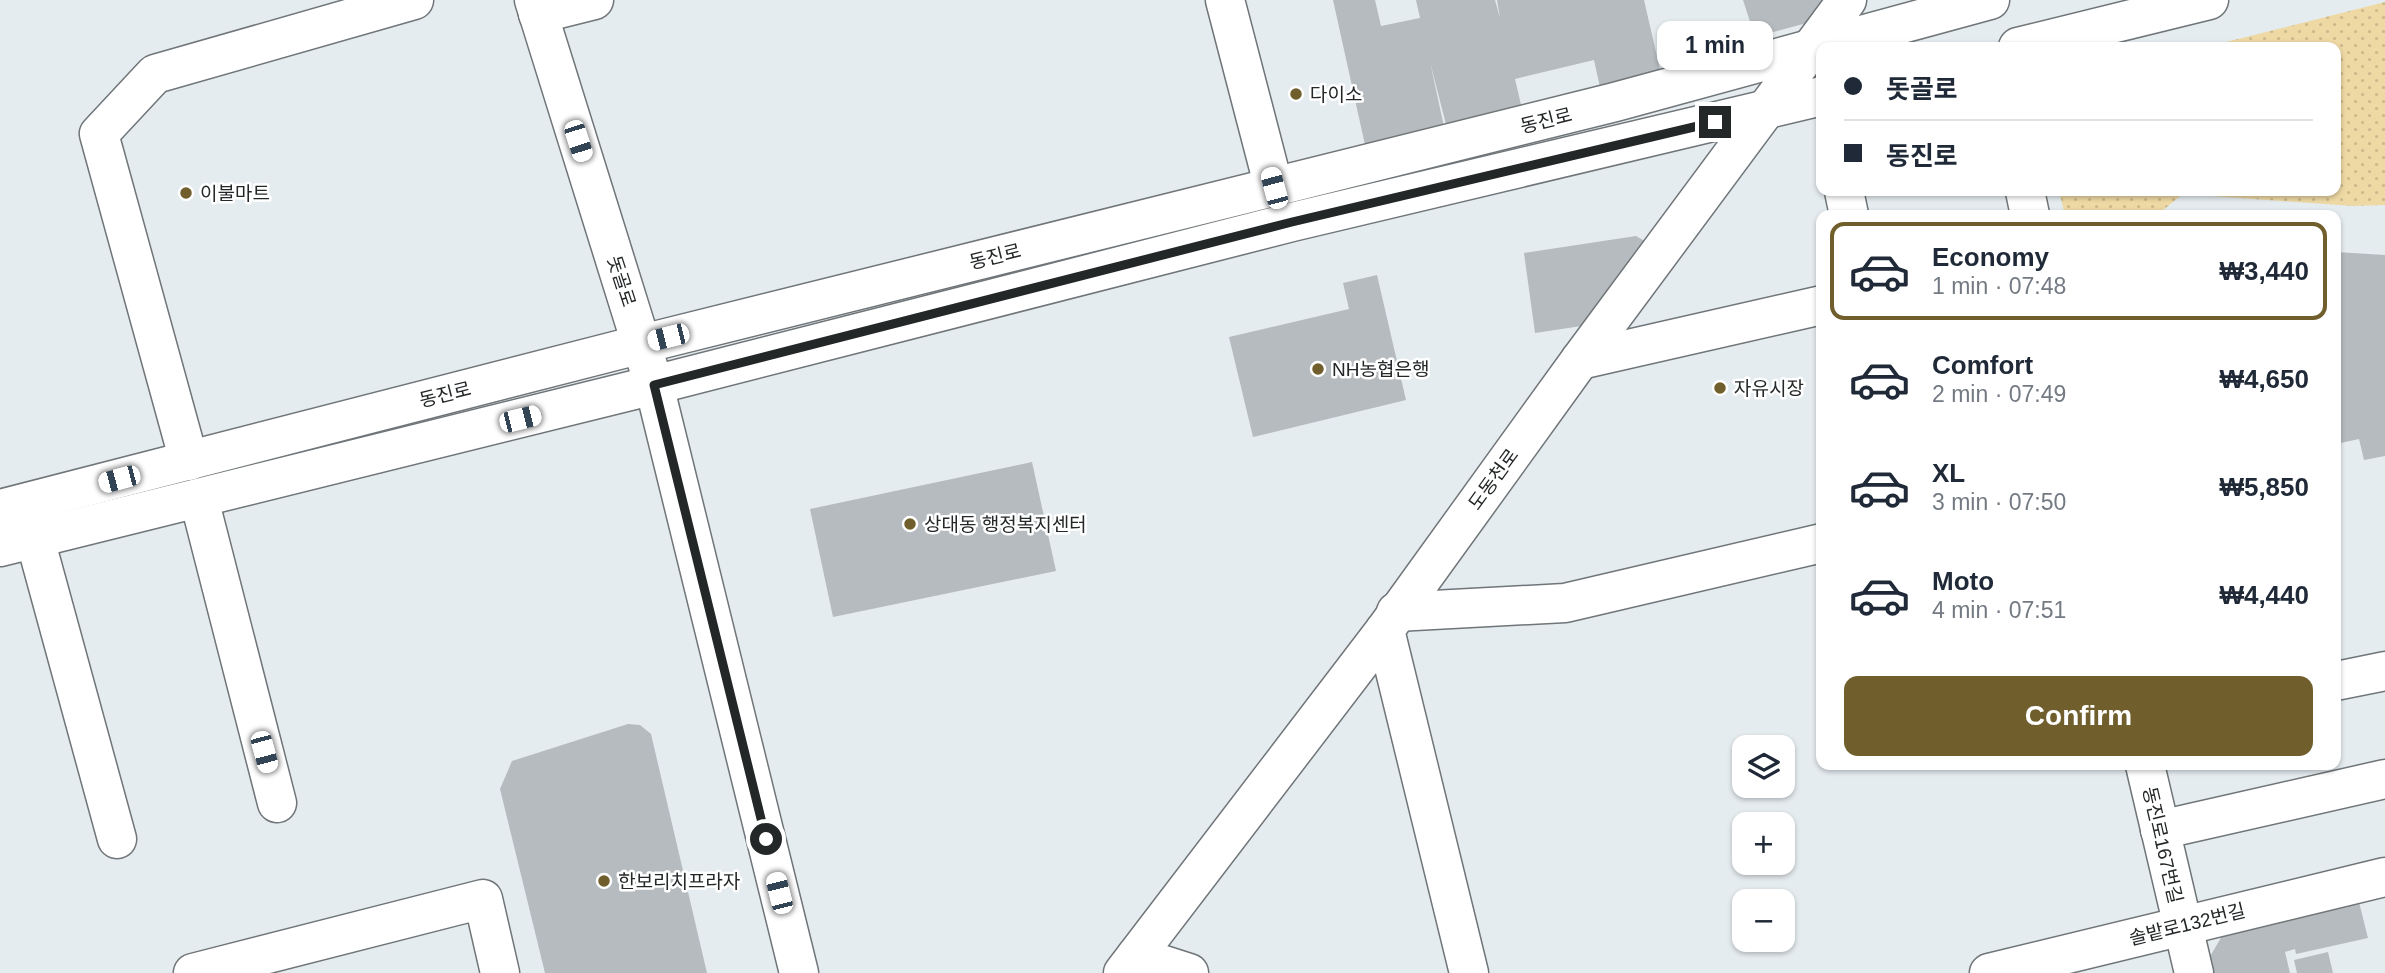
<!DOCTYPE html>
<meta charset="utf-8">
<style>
body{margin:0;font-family:Arial,"Noto Sans KR",sans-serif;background:#f6f6f7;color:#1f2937;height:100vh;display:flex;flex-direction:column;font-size:26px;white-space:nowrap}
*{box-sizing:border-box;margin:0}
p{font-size:23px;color:#747a83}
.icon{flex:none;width:38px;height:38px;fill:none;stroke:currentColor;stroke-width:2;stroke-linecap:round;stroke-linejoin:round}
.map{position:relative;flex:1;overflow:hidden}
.side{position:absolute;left:1816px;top:210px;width:525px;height:560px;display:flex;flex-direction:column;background:#fff;border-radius:14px;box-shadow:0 2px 5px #0004}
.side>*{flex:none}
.guide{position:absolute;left:1816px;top:42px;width:525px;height:154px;border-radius:14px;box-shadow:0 2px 5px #0004;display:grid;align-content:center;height:154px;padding:0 28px;background:#fff}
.buttons{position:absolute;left:1732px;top:735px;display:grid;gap:14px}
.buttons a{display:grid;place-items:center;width:63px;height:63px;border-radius:14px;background:#fff;box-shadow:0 2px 5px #0004;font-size:35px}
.end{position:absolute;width:32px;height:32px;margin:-16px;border:9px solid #242728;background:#fff;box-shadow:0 0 0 4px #fff}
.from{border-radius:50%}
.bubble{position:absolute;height:49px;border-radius:14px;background:#fff;box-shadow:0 2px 5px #0004;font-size:23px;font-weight:600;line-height:49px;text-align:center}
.car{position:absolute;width:21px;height:42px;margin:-21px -10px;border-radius:9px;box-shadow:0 0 5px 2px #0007;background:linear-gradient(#fff 24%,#345 0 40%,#fff 0 76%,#345 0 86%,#fff 0)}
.guide b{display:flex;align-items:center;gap:24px;height:66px;font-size:26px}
.guide b+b{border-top:2px solid #e0e1e3}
.guide i{width:18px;height:18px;background:#1f2937}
ul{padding:12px 0 0;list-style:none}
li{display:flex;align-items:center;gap:21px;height:98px;margin:0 14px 10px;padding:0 14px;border:4px solid transparent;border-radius:14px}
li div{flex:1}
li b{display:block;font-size:26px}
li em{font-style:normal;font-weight:600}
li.selected{border-color:#705e2c}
li>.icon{width:63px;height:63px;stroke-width:1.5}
.cta{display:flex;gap:14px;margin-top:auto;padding:14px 28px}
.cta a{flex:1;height:80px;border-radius:14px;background:#705e2c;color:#fff;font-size:28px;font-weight:600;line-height:80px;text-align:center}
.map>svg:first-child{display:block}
</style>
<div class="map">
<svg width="2385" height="973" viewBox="0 0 2385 973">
<defs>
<pattern id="park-dots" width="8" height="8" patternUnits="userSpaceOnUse" patternTransform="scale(1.75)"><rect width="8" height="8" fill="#eed9a4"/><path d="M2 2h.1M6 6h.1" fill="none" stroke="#ccba8d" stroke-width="1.8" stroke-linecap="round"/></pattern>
</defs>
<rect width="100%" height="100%" fill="#e5ecf0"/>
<polygon fill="url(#park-dots)" points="2385,2 2385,205 2353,206 2183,194 2157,215 2065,215 2059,191 2336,191 2336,47 2206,47"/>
<g fill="#b5bbbf">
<polygon points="1333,0 1375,0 1381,26 1420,18 1416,0 1495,0 1500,18 1497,0 1644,0 1662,78 1601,92 1594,60 1515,79 1525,122 1450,140 1430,62 1446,136 1367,154"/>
<polygon points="1743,0 1831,0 1818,20 1755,37"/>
<polygon points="1636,236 1653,246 1608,322 1535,333 1524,253"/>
<polygon points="2336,252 2385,255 2385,456 2364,460 2359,439 2336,444"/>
<polygon points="1377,275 1406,400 1253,437 1229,337 1349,309 1343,283"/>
<polygon points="1032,462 1056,571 833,617 810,509"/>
<polygon points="628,724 640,725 651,734 707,973 545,973 500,789 512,761"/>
<polygon points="2358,898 2368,938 2296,954 2295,949 2285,952 2290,973 2212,973 2208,960 2226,929"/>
<polygon points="2328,952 2333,973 2297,973 2294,960"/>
</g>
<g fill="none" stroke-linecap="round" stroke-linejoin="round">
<g stroke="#6f7578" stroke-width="41">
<g id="minor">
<polyline points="534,0 654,385 799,973"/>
<polyline points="1225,0 1274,188"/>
<polyline points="538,14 594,0"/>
<polyline points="2018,47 2209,0"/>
<polyline points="1844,191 1849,215"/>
<polyline points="2025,191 2030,215"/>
<polyline points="1580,360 1822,305"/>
<polyline points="189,461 99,134 155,74 414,0"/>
<polyline points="199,499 277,803"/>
<polyline points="0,509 642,344 1615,102 1990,0"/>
<polyline points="35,539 117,839"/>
<polyline points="0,547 654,385 1292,222 1822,96"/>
<polyline points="1396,612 1565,603 1822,543"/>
<polyline points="1385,630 1469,973"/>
<polyline points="2336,681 2385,671"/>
<polyline points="2145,765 2194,973"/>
<polyline points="2160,830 2385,779"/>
<polyline points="1136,956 1189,973"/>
<polyline points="193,973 483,899 500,973"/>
<polyline points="1123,973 1385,630 1580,360 1847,0"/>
<polyline points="1989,973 2385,877"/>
</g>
</g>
<use href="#minor" stroke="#fff" stroke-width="38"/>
</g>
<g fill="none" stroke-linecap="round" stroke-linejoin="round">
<polyline stroke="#242728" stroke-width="9" points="766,839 654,385 1292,222 1715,122"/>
</g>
<g fill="#705e2c" stroke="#fff" stroke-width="2.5">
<circle cx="1296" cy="94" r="7"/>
<circle cx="186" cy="193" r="7"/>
<circle cx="1318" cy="369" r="7"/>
<circle cx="1720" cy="388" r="7"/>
<circle cx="910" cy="524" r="7"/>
<circle cx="604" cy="881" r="7"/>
</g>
<g text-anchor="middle" stroke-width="5" stroke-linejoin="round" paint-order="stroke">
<g font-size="19" fill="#242728" stroke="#fff" text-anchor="start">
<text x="1310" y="101">다이소</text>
<text x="200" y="200">이불마트</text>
<text x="1332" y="376">NH농협은행</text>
<text x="1734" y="395">자유시장</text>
<text x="924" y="531">상대동 행정복지센터</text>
<text x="618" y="888">한보리치프라자</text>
</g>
<g font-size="19" fill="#242728" stroke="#fff">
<text transform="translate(1546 120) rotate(-14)" y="7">동진로</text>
<text transform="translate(995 256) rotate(-14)" y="7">동진로</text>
<text transform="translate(622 281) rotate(72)" y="7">돗골로</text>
<text transform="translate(445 394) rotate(-14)" y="7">동진로</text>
<text transform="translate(1493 479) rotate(-54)" y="7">도동천로</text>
<text transform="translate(2163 845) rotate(77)" y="7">동진로167번길</text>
<text transform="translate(2187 924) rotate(-14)" y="7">솔밭로132번길</text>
</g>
</g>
</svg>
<div class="buttons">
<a><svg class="icon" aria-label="layers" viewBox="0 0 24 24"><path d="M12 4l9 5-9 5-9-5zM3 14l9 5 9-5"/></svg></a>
<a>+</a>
<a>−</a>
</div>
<i class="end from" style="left:766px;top:839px"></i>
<i class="end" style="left:1715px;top:122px"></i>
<div class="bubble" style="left:1657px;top:21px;width:116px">1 min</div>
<i class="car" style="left:578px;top:141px;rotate:162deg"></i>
<i class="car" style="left:1274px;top:188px;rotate:345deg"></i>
<i class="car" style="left:668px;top:337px;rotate:256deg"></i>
<i class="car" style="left:520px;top:419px;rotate:76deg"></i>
<i class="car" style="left:119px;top:479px;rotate:255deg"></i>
<i class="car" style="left:264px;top:752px;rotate:165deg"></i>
<i class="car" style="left:779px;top:893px;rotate:346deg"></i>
<div class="guide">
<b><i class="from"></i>돗골로</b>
<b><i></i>동진로</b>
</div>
<section class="side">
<ul>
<li class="selected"><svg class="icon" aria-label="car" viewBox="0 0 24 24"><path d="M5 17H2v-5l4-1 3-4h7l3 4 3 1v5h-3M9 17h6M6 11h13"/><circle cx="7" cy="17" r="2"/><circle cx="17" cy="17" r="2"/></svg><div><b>Economy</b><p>1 min · 07:48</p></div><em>₩3,440</em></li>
<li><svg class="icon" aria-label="car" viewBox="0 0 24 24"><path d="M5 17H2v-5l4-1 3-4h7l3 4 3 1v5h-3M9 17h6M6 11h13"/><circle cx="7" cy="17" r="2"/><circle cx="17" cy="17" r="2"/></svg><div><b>Comfort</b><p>2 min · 07:49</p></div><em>₩4,650</em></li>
<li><svg class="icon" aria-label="car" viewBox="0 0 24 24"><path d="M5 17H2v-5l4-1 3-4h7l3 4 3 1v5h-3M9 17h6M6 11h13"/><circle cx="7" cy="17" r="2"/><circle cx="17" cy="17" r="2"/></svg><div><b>XL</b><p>3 min · 07:50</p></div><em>₩5,850</em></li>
<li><svg class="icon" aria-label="car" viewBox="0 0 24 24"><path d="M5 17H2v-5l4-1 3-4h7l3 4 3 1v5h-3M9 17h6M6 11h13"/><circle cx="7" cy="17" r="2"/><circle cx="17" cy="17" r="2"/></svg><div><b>Moto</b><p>4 min · 07:51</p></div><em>₩4,440</em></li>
</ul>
<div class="cta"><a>Confirm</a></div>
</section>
</div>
